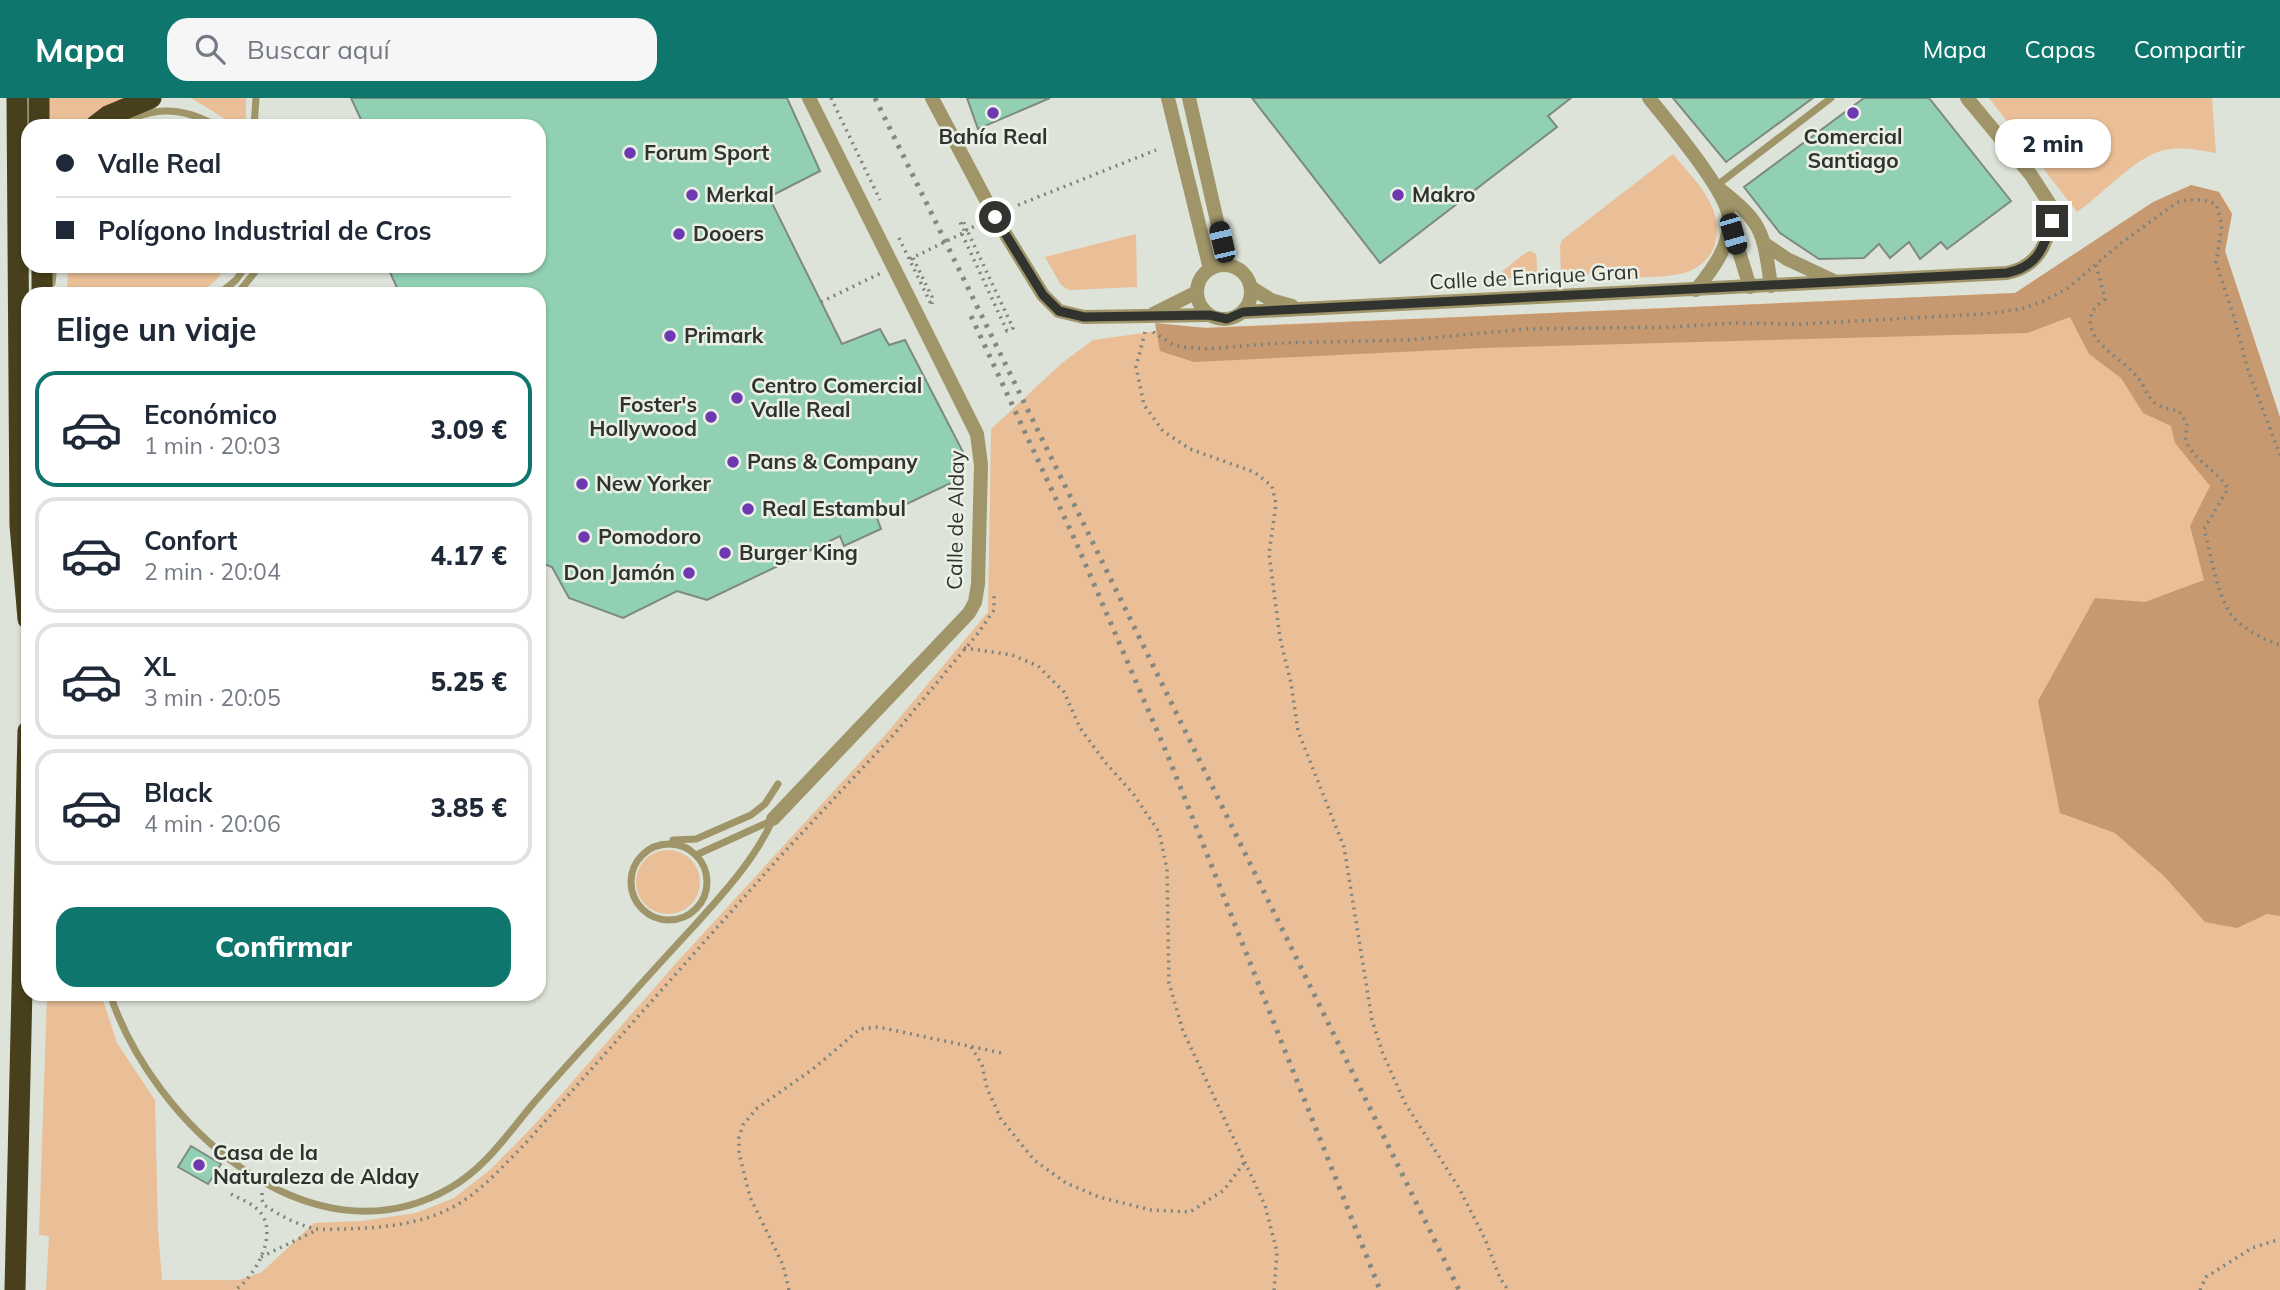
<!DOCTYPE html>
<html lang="es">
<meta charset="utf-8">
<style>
body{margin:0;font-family:Mulish,sans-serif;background:#f6f6f7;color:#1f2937;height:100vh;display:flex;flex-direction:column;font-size:26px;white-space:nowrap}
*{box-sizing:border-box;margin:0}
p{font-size:23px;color:#747a83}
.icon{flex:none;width:38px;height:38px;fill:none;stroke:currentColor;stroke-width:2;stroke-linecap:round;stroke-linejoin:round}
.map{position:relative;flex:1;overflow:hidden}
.panel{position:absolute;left:21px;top:189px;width:525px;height:714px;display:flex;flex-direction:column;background:#fff;border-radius:21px;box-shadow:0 2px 5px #0004}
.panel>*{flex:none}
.top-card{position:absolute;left:21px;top:21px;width:525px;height:154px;border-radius:21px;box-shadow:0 2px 5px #0004;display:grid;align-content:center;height:154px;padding:0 35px;background:#fff}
.end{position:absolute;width:32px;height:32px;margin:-16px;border:9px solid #31332f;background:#fff;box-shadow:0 0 0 4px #fff}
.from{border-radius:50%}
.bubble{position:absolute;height:49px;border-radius:21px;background:#fff;box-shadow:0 2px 5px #0004;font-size:23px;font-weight:800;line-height:49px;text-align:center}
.car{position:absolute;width:21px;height:42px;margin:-21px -10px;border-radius:9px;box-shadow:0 0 5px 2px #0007;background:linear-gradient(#222 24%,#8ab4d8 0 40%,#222 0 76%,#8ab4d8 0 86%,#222 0)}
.top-card b{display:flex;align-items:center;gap:24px;height:66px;font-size:26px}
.top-card b+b{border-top:2px solid #e0e1e3}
.top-card i{width:18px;height:18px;background:#1f2937}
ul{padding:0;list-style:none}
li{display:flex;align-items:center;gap:21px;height:116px;margin:0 14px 10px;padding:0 21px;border:4px solid #e0e1e3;border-radius:21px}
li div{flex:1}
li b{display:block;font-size:26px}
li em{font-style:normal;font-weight:800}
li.current{border-color:#0f766e}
li>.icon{width:63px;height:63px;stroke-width:1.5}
h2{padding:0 35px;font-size:32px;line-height:84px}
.cta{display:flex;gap:14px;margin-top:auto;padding:14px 35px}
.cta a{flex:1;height:80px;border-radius:21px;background:#0f766e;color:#fff;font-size:28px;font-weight:800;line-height:80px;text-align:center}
header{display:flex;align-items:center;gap:42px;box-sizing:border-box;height:98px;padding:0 35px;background:#0f766e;color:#fff}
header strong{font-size:33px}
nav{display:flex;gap:38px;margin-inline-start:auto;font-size:24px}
.search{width:490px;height:63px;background:#f6f6f7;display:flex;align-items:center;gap:18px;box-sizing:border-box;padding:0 24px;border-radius:21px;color:#747a83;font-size:26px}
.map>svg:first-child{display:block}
</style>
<header>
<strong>Mapa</strong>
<div class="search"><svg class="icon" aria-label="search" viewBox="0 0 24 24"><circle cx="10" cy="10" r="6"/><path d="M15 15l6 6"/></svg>Buscar aquí</div>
<nav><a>Mapa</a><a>Capas</a><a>Compartir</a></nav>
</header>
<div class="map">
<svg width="2280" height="1192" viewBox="0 0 2280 1192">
<rect width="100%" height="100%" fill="#dde3d8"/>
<g fill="#eabe97">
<polygon points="45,0 126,0 96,15 82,28 46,28"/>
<polygon points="191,0 246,0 246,28 237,28"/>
<path d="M1989 0H2212L2216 55C2198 52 2179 47 2161 53 2133 61 2102 97 2077 114Z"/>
<path d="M1673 56C1695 83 1727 111 1714 149 1710 160 1699 170 1687 174 1667 181 1620 179 1596 180V176L1561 178 1560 148 1562 142Z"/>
<polygon points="2191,87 2219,94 2232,115 2225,153 2280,322 2280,1192 46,1192 49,1138 39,1137 47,896 101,896 117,945 155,1002 158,1132 162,1182 239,1182 262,1174 314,1125 361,1123 416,1115 454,1100 491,1071 537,1024 678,863 886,636 988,514 991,331 1062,265 1093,242 1172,231 2015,195 2066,170"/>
<polygon points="1136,136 1137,189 1069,192 1061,187 1045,159"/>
<polygon points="1530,153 1536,156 1538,179 1493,181 1524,156"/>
<polygon points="68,168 227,168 216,182 199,196 67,196"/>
<circle cx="668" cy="784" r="32"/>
</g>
<polygon fill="#c69971" points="2191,87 2219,94 2232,116 2225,153 2280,319 2280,818 2267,816 2237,830 2205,824 2164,778 2115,735 2060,715 2038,603 2095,500 2145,504 2204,482 2190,428 2210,388 2175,345 2171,328 2143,315 2121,280 2089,256 2070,219 2027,235 1483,250 1194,264 1160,253 1155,225 1206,230 2015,195 2153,104"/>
<g fill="#92d0b4" stroke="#7d8983" stroke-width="2">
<polygon points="351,0 787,0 820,73 769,99 842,246 880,231 889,247 905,242 963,354 953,384 877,420 881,431 844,448 840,438 707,502 677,493 623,520 569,500 552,469 539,464 539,196 400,196 387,168 539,168 539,28 364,28"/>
<polygon points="967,0 1050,0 978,31"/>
<polygon points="1252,0 1571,0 1548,18 1557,29 1380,165"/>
<polygon points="1673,0 1813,0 1726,64"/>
<polygon points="1864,0 1929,0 2011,103 1947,151 1941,144 1920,161 1909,144 1890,160 1879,146 1864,160 1819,161 1780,135 1744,89"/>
<polygon points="191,1048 221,1066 208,1086 178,1069"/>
</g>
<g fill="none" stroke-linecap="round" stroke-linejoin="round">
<g stroke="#7f837c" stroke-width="3.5" stroke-dasharray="2 5" stroke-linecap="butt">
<polyline points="831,0 880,102"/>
<polyline points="1018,107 1156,52"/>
<polyline points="962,136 1007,233 1013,230 967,132"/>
<polyline points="899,140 931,206"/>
<polyline points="913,160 932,199 932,206"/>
<polyline points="910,161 965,134 960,124 963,123 967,132 981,125"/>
<path d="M2096 167 2105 201C2101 204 2095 209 2093 213 2080 239 2118 259 2132 273 2153 294 2141 307 2179 313L2187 325C2187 330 2185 337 2186 342 2193 362 2218 373 2228 391L2204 431C2211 456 2216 493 2230 515 2239 529 2264 542 2280 547"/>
<polyline points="821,204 881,175"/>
<polyline points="1145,234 1136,269 1144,307 1163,333 1190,351 1254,374 1272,388 1276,406 1269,455 1280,540 1291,585 1298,633 1344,749 1372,922 1383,956 1405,1005 1459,1090 1485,1141 1500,1180 1508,1192"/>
<path d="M1153 234 1172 246 1182 249 1207 251 1280 245 1408 242 1527 231 1673 229 1733 225 1801 226 1984 216 2021 211 2044 203 2068 190 2120 146 2176 105C2190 100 2202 101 2216 106L2222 127 2216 165 2234 219 2247 269 2280 357"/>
<polyline points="964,550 1012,557 1038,568 1064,594 1080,630 1105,664 1134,697 1159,734 1167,771 1169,885 1183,933 1265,1107 1277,1154 1274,1192"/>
<polyline points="971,949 982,967 987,990 1001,1021 1034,1062 1066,1085 1099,1099 1151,1112 1190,1114 1224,1092 1244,1065"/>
<path d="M262 1095V1102L264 1107C279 1117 301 1129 318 1131 327 1132 337 1131 345 1131 384 1130 426 1126 460 1105 484 1090 504 1067 524 1047L777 762 896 634 979 534 994 512V496"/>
<path d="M231 1096C240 1101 254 1106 260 1114 279 1136 255 1179 235 1192"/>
<polyline points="261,1159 317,1132"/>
<polyline points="789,1192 783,1167 750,1099 739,1055 739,1039 743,1027 756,1011 813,971 860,931 878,929 1002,955"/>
<polyline points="2200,1192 2206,1179 2252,1150 2280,1141"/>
</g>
<g stroke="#9f9569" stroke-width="7">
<path d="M115 28C153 9 179 7 217 28"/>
<polyline points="254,28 256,0"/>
<polyline points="1716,88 1831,0"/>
<polyline points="52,185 54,168"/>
<polyline points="219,196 236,182 246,168"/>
<polyline points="237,196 260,168"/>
<polyline points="673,742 696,741 751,717 765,706 778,686"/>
<circle cx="669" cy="784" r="38"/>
<polyline points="696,757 773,722"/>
<path d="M110 896C152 1024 310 1171 450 1090 485 1070 507 1037 532 1007 561 973 593 939 624 905 647 879 671 853 695 827 724 795 755 761 773 721"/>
</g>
<g stroke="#9f9569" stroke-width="14">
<polyline points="932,0 995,119 1043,197 1059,213 1084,219 1209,217"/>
<polyline points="1168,0 1210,171"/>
<polyline points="1189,0 1227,167"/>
<path d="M1649 0C1668 24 1727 93 1729 120 1731 148 1712 172 1696 192"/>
<path d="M1717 89C1763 125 1763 132 1771 188"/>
<polyline points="1731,128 1750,189"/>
<polyline points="1765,146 1787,161 1836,184"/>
<circle cx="1224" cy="194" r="27"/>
<polyline points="1252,190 1271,202 1292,208"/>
<path d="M1243 214 2007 175C2040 168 2049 143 2053 111L2031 77 1967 0"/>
<polyline points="1153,216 1197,194"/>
<polyline points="773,721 969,515 975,504 978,486 981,367 977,336 809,0"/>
</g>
<g stroke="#48401c" stroke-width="21">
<polyline points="17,0 20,427 28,521"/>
<polyline points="39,0 39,28"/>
<polyline points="95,28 108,18 151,0"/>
<polyline points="42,168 42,196"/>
<polyline points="15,1192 28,633"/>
</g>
<g stroke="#848880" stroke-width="5" stroke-dasharray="3.5 7" stroke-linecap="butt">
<polyline points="875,0 1459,1192"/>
<polyline points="971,218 1075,442 1168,658 1380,1192"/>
</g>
</g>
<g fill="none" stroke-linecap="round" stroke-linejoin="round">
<path stroke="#31332f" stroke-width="9" d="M995 119 1043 197 1059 213 1084 219 1209 217 1227 221 1243 214 1300 211 2007 175C2038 168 2043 151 2052 123"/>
</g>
<g fill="#6e39b0" stroke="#eaf0e5" stroke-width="2.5">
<circle cx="993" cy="15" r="7"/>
<circle cx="1853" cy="15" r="7"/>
<circle cx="630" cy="55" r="7"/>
<circle cx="692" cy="97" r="7"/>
<circle cx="1398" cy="97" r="7"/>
<circle cx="679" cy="136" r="7"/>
<circle cx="670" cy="238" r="7"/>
<circle cx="737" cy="300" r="7"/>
<circle cx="711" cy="319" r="7"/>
<circle cx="733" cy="364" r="7"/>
<circle cx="582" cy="386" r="7"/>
<circle cx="748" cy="411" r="7"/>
<circle cx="584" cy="439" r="7"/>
<circle cx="725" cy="455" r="7"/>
<circle cx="689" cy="475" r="7"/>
<circle cx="199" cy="1067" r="7"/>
</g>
<g text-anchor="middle" stroke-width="5" stroke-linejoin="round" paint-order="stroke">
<g font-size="21" font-weight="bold" fill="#31332f" stroke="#eaf0e5" text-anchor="start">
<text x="993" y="46" text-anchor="middle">Bahía Real</text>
<text x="1853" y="46" text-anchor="middle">Comercial<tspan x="1853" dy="24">Santiago</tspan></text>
<text x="644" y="62">Forum Sport</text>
<text x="706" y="104">Merkal</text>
<text x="1412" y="104">Makro</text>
<text x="693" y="143">Dooers</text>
<text x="684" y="245">Primark</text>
<text x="751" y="295">Centro Comercial<tspan x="751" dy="24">Valle Real</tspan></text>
<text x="697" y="314" text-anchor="end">Foster's<tspan x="697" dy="24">Hollywood</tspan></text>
<text x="747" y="371">Pans &amp; Company</text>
<text x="596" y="393">New Yorker</text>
<text x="762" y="418">Real Estambul</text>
<text x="598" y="446">Pomodoro</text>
<text x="739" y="462">Burger King</text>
<text x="675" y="482" text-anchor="end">Don Jamón</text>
<text x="213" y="1062">Casa de la<tspan x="213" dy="24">Naturaleza de Alday</tspan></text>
</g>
<g font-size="21" fill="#31332f" stroke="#eaf0e5">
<text transform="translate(1534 179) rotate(-3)" y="7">Calle de Enrique Gran</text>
<text transform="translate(956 422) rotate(-89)" y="7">Calle de Alday</text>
</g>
</g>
</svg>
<i class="end from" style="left:995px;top:119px"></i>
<i class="end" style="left:2052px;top:123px"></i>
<div class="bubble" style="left:1995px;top:21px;width:116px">2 min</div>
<i class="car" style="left:1733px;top:136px;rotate:164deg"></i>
<i class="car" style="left:1222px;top:144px;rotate:347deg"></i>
<div class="top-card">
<b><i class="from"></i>Valle Real</b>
<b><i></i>Polígono Industrial de Cros</b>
</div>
<section class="panel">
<h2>Elige un viaje</h2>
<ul>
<li class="current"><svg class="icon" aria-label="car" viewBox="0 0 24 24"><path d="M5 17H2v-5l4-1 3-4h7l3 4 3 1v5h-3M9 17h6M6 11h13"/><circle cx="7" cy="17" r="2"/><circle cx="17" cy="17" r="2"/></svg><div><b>Económico</b><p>1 min · 20:03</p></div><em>3.09 €</em></li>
<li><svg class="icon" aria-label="car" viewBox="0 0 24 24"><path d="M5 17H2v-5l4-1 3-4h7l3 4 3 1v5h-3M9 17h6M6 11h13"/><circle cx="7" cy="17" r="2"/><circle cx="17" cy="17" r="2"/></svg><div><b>Confort</b><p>2 min · 20:04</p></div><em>4.17 €</em></li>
<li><svg class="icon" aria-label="car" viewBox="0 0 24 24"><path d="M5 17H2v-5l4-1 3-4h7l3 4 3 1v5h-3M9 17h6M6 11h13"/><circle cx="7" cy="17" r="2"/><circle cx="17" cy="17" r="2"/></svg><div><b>XL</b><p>3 min · 20:05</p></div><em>5.25 €</em></li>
<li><svg class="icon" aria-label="car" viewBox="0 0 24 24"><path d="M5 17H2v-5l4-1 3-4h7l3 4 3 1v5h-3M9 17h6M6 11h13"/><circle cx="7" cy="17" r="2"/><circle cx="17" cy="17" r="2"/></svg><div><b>Black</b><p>4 min · 20:06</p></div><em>3.85 €</em></li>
</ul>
<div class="cta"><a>Confirmar</a></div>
</section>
</div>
